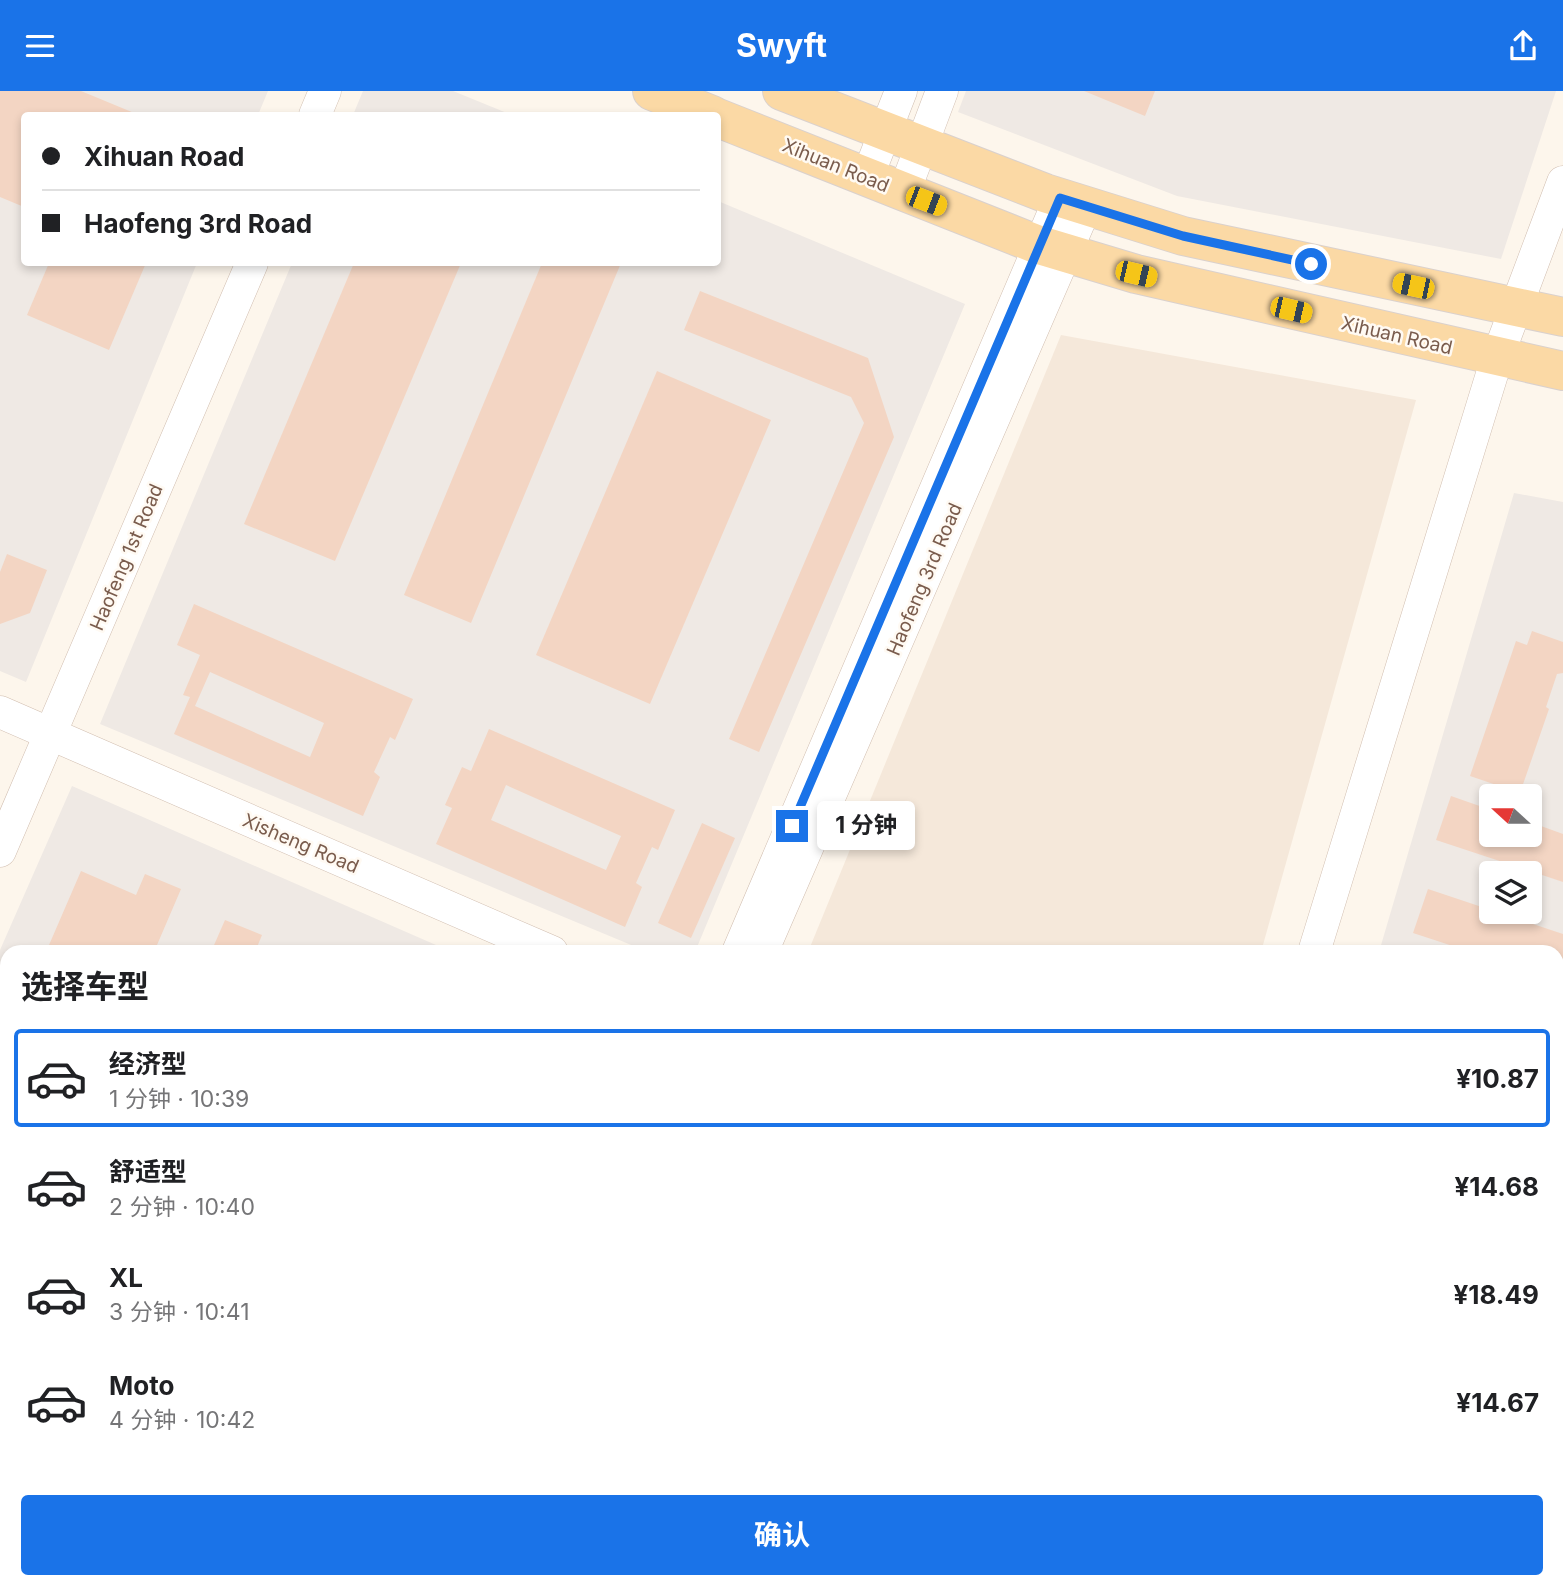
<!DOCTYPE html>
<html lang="zh">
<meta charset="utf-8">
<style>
body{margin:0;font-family:Inter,"Noto Sans SC",sans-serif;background:#f6f6f6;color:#202124;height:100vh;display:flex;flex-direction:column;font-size:26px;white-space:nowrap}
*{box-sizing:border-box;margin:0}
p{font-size:23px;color:#757577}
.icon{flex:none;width:38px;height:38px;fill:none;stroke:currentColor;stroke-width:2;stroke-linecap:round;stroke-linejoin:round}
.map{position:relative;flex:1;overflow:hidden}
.drawer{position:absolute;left:0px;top:854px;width:1564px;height:644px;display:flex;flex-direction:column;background:#fff;border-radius:21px 21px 0 0;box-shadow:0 4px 10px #0003}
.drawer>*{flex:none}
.guide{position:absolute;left:21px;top:21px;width:700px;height:154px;border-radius:7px;box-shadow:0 4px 10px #0003;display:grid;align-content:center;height:154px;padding:0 21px;background:#fff}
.needle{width:46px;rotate:291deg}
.tools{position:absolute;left:1479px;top:693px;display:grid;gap:14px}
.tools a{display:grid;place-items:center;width:63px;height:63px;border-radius:7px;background:#fff;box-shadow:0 4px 10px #0003;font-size:35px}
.end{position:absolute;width:32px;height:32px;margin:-16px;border:9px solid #1a73e8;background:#fff;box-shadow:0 0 0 4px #fff}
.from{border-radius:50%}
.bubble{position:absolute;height:49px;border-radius:7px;background:#fff;box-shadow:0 4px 10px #0003;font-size:23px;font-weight:700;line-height:49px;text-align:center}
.car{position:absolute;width:21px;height:42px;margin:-21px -10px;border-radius:9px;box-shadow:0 0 5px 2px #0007;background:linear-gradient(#f5c518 24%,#345 0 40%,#f5c518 0 76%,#345 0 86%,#f5c518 0)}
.guide b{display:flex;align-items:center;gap:24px;height:66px;font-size:26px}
.guide b+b{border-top:2px solid #e0e0e0}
.guide i{width:18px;height:18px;background:#202124}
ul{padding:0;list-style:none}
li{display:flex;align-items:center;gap:21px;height:98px;margin:0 14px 10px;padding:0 7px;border:4px solid transparent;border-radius:7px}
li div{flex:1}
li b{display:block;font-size:26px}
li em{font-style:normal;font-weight:700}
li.selected{border-color:#1a73e8}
li>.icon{width:63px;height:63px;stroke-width:1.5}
h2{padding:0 21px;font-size:32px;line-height:84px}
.action{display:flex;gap:14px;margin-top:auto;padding:14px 21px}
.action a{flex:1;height:80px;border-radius:7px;background:#1a73e8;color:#fff;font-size:28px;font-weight:700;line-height:80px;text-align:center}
header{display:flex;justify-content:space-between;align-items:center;height:91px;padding:0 21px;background:#1a73e8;color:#fff;font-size:32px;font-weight:700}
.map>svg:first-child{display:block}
</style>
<header><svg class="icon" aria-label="menu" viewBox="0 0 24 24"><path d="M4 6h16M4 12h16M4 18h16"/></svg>Swyft<svg class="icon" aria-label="share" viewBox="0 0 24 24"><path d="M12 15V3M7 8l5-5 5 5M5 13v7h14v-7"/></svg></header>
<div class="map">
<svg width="1563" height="1498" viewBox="0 0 1563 1498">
<rect width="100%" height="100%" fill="#fdf6ec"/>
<polygon fill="#f5e8da" points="1061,244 1416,309 1261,861 808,861"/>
<g fill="#efe9e4" fill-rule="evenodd">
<polygon points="0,0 268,0 258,24 24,24 24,172 197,172 26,591 0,580"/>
<polygon points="363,0 453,0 512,24 353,24"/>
<polygon points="966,0 1556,0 1501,168 1177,105 958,21"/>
<polygon points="718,110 965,213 695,861 648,861 100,633 292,172 718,172"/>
<path d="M1514 402 1563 411V1498H1191L1194 1491H1558V861H1379ZM1491 705H1530V744H1491ZM1491 782H1530V821H1491Z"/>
<polygon points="72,695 452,861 7,861 7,1491 424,1491 420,1498 0,1498 0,859"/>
<polygon points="538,1491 1093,1491 1091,1498 536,1498"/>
</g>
<g fill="#f3d5c3" fill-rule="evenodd">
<polygon points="0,0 81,0 139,24 24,24 24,116 0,106"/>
<polygon points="1084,0 1155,0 1145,25"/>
<polygon points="49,172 146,172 109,259 27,224"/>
<polygon points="354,172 461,172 335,470 244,433"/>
<polygon points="542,172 621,172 471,532 404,504"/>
<polygon points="700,200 868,267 894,346 759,661 729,648 864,332 851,306 684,239"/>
<polygon points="657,280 771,329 650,613 536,564"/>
<polygon points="7,463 47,479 30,522 0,533 0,481"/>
<path d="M194 513 413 608 395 649 390 646 374 681 380 686 363 725 174 643 190 606 183 604 200 564 177 554ZM210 581 324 632 310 666 195 615Z"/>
<polygon points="1532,540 1563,551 1563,582 1557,583 1546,616 1549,618 1520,702 1470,685 1516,550 1527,554"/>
<path d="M489 638 675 719 658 759 652 756 636 792 642 796 625 836 436 753 452 717 445 714 462 676 471 680ZM506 694 621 745 606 779 491 729Z"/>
<polygon points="1451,705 1491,719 1491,744 1530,744 1530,731 1563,743 1563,791 1436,749"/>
<polygon points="702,732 735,747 691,847 658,832"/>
<polygon points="81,780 136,804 145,783 181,798 154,861 46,861"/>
<polygon points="1428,798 1563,843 1563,892 1558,890 1558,861 1471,861 1413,842"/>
<polygon points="225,829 262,844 255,861 211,861"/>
<polygon points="7,952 7,1152 0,1149 0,969"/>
<polygon points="1558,1221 1563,1223 1563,1324 1558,1322"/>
<polygon points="1558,1341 1563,1343 1563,1498 1534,1491 1558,1491"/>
<polygon points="7,1401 7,1477 0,1474 0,1418"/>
<polygon points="179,1491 250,1491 254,1493 252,1498 196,1498"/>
<polygon points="645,1491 661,1498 642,1498"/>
<polygon points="832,1491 929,1491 926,1498 848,1498"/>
<polygon points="979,1491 1068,1491 1065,1498 976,1498"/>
</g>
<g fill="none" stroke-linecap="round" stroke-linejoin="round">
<g stroke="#d1beb0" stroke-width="33">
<g id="minor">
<polyline points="315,24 325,0"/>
<polyline points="867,87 901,0"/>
<polyline points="904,101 942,0"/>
<polyline points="0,621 552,861"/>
<polyline points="0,760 252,172"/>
<polyline points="738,861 1060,107"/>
<polyline points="762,861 1086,115"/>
<polyline points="1314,861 1497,267 1563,91"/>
<polyline points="486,1498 489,1491"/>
<polyline points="1135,1498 1137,1491"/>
</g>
</g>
<g stroke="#dad1cd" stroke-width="40">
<g id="major">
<polyline points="652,0 712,24"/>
<polyline points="782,0 1045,102 1183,145 1563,226"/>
<polyline points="718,27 1036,153 1136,183 1563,280"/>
</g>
</g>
<use href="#minor" stroke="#fff" stroke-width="32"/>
<use href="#major" stroke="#fbd9a5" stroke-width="38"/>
</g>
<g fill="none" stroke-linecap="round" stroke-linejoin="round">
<polyline stroke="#1a73e8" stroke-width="9" points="792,735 1060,107 1183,145 1311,173"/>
</g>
<g text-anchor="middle" stroke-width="5" stroke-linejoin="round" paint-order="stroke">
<g font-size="19" fill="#7a5c4d" stroke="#fffaf3">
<text transform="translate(836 74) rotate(22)" y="7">Xihuan Road</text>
<text transform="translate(1397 244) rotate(13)" y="7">Xihuan Road</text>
<text transform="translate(126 466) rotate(-67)" y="7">Haofeng 1st Road</text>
<text transform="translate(924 488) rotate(-67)" y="7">Haofeng 3rd Road</text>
<text transform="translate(301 752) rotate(23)" y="7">Xisheng Road</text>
</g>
</g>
</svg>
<div class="tools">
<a><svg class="needle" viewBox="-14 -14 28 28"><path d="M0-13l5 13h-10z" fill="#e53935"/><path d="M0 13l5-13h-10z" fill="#757577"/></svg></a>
<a><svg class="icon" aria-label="layers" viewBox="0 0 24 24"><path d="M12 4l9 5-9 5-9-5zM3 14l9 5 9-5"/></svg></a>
</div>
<i class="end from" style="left:1311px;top:173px"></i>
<i class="end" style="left:792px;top:735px"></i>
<div class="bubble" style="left:817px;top:710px;width:98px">1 分钟</div>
<i class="car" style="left:926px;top:110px;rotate:111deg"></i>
<i class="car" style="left:1136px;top:183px;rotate:103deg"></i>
<i class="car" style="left:1413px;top:195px;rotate:282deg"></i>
<i class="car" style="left:1291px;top:219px;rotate:103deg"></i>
<div class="guide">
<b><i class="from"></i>Xihuan Road</b>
<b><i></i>Haofeng 3rd Road</b>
</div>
<section class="drawer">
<h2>选择车型</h2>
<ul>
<li class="selected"><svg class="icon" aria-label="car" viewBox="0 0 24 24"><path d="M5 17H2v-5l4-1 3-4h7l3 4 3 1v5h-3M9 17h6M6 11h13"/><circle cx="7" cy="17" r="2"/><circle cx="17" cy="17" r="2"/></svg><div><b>经济型</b><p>1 分钟 · 10:39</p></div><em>¥10.87</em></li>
<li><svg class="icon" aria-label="car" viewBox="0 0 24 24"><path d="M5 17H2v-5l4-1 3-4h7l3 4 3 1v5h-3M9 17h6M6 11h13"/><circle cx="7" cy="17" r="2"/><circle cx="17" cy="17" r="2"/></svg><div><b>舒适型</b><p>2 分钟 · 10:40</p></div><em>¥14.68</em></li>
<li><svg class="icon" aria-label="car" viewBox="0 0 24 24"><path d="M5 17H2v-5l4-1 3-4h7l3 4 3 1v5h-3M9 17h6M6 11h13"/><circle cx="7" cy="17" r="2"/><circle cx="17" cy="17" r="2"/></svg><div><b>XL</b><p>3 分钟 · 10:41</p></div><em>¥18.49</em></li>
<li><svg class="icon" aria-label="car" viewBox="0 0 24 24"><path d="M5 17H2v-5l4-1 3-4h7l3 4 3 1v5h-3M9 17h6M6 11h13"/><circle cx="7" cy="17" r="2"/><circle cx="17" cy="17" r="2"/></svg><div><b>Moto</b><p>4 分钟 · 10:42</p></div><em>¥14.67</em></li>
</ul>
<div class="action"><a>确认</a></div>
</section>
</div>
